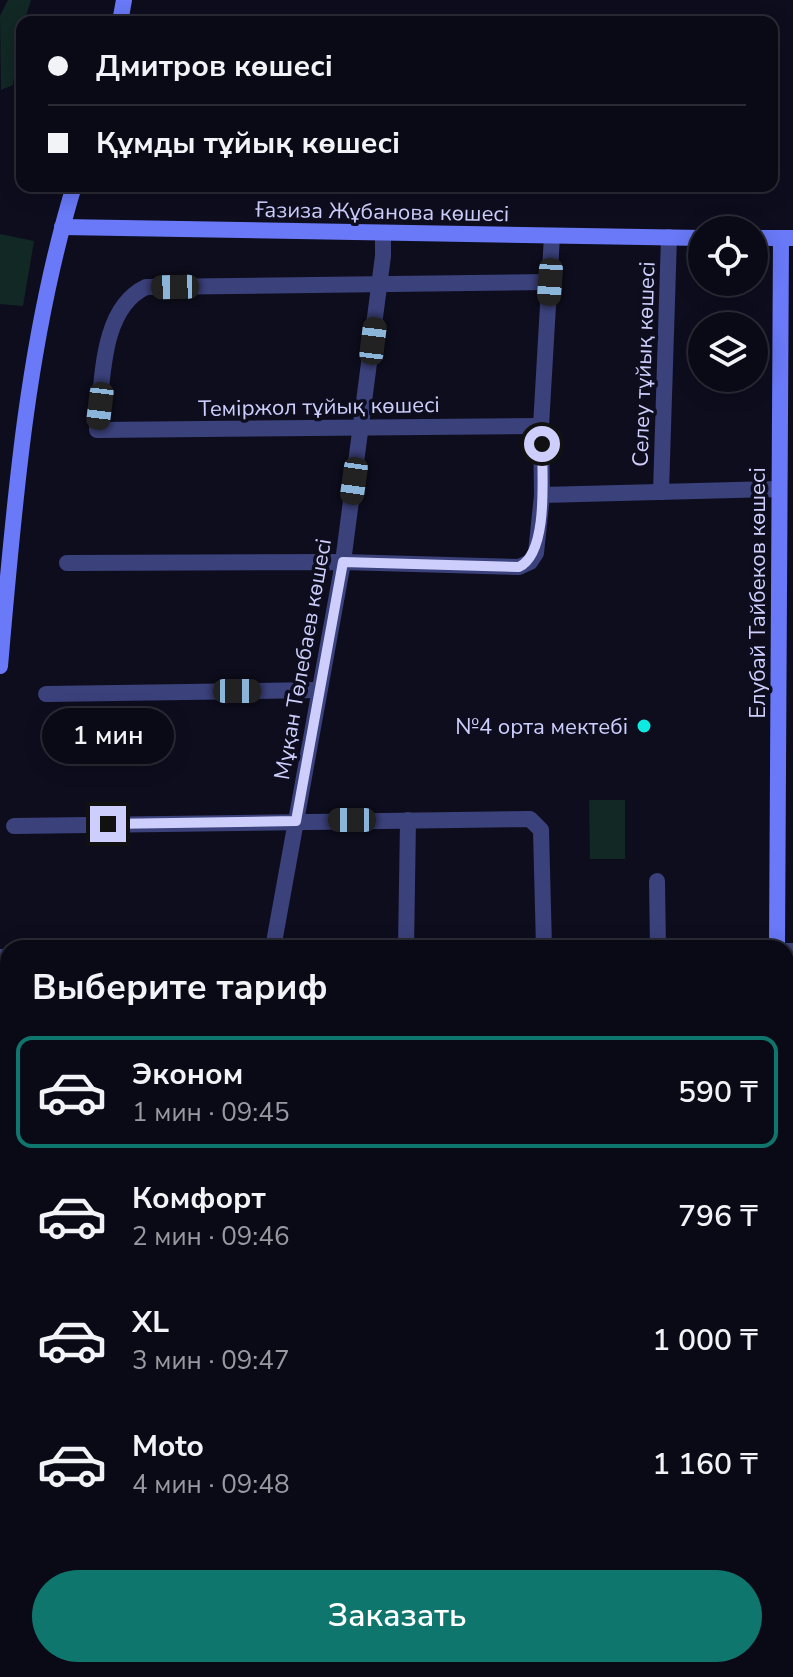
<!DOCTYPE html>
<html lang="ru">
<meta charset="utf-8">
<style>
body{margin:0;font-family:"Nunito Sans",sans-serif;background:#181823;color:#f1f3f6;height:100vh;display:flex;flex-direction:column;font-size:30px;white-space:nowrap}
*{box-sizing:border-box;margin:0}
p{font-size:26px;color:#999aa1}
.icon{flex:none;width:44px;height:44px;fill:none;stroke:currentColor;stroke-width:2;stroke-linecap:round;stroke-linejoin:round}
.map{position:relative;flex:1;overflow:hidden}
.side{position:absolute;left:0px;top:940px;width:794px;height:738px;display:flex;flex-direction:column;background:#0a0a16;border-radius:24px 24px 0 0;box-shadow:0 4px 20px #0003,0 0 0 2px #2a2b35}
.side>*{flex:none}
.guide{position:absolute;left:16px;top:16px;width:762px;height:176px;border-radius:16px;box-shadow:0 4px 20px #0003,0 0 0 2px #2a2b35;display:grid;align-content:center;height:176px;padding:0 32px;background:#0a0a16}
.tools{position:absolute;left:688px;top:216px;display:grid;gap:16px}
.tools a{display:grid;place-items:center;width:80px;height:80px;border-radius:50%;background:#0a0a16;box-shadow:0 4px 20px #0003,0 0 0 2px #2a2b35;font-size:40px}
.end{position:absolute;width:36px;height:36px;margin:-18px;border:10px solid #cdcefc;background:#111;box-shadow:0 0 0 4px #111}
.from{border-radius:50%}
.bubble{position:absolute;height:56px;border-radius:28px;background:#0a0a16;box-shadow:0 4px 20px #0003,0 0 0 2px #2a2b35;font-size:26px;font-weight:600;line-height:56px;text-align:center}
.car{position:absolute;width:24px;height:48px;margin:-24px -12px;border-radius:10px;box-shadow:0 0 6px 2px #0007;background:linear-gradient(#222 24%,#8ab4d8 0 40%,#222 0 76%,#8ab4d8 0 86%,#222 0)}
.guide b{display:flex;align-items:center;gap:28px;height:76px;font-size:30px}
.guide b+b{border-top:2px solid #2a2b35}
.guide i{width:20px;height:20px;background:#f1f3f6}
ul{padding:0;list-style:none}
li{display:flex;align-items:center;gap:24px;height:112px;margin:0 16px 12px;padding:0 16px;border:4px solid transparent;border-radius:16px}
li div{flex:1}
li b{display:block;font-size:30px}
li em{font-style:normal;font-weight:600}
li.on{border-color:#0f766e}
li>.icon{width:72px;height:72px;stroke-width:1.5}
h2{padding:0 32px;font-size:36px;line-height:96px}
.action{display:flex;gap:16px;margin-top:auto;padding:16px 32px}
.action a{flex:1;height:92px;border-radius:48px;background:#0f766e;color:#fff;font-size:32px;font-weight:600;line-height:92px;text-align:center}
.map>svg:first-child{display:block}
</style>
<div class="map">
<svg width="793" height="1677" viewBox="0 0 793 1677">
<rect width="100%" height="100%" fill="#0e0d1e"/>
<g fill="#112824">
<polygon points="8,0 31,0 18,41 13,85 1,90 0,16"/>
<polygon points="0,234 34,241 23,306 0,304"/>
<polygon points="589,800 625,800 625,859 590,859"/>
<polygon points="5,1518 8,1522 8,1588 0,1588 0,1538"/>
<polygon points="0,1608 8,1608 8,1670 143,1670 150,1677 0,1677"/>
</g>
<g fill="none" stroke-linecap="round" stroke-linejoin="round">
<g stroke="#3b417b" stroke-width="16">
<path d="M541 426 97 430C103 385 99 309 146 287L550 282"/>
<polyline points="661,492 669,237"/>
<polyline points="542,495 778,489"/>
<polyline points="67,563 343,562 519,567 530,562 536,553 542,495 541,426 552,236"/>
<polyline points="46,694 319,690"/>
<polyline points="14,826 530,819 541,830 544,948"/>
<polyline points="657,881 658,948"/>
<polyline points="273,948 343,562 383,256 383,233"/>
<polyline points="406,948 408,820"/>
<polyline points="786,951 793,951"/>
<polyline points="0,957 8,957"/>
<polyline points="0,1100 8,1100"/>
<polyline points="0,1267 8,1267"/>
<polyline points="786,1434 793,1434"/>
<polyline points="420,1670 420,1677"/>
<polyline points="654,1677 654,1670"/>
</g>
<g stroke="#6979f7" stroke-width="16">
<polyline points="120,22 124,0"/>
<polyline points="62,227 702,238"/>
<polyline points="754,238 793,238"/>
<path d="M0 666C14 505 27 341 74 186"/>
<polyline points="777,948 781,239"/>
<polyline points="786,1099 793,1099"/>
<polyline points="0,1601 8,1601"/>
<polyline points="778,1670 778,1677"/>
</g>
<g stroke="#a75af7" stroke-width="24">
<polyline points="0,1452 8,1466"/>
<polyline points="183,1670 190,1677"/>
</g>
</g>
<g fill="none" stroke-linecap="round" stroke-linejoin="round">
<path stroke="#cdcefc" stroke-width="10" d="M108 824 296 821 343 562 519 567C549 553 542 474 542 444"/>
</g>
<circle fill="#0ceae2" stroke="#0e0d1e" stroke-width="3" cx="644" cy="726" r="8"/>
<g text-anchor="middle" stroke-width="7" stroke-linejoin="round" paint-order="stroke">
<g font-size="22" fill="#cdcefc" stroke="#0e0d1e">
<text transform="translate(382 211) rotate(1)" y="8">Ғазиза Жұбанова көшесі</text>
<text transform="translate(643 364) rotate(-88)" y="8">Селеу тұйық көшесі</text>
<text transform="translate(319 406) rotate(-1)" y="8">Теміржол тұйық көшесі</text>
<text transform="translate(757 593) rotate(-90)" y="8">Елубай Тайбеков көшесі</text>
<text transform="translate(302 659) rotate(-80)" y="8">Мұқан Төлебаев көшесі</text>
</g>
<g font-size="22" fill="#cdcefc" stroke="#0e0d1e" text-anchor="end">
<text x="628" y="734">№4 орта мектебі</text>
</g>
</g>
</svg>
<div class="tools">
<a><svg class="icon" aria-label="locate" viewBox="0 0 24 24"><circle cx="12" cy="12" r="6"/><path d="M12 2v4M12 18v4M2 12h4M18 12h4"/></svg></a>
<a><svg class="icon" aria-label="layers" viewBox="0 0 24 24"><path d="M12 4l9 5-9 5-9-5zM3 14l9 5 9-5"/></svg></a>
</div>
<i class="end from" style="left:542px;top:444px"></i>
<i class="end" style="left:108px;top:824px"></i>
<div class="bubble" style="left:42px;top:708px;width:132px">1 мин</div>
<i class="car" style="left:550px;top:282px;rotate:184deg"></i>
<i class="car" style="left:175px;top:287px;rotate:269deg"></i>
<i class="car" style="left:373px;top:341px;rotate:7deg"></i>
<i class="car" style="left:100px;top:406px;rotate:187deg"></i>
<i class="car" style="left:354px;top:481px;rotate:188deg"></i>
<i class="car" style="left:237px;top:691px;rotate:90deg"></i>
<i class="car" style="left:352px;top:820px;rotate:270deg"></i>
<div class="guide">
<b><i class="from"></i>Дмитров көшесі</b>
<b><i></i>Құмды тұйық көшесі</b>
</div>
<section class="side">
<h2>Выберите тариф</h2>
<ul>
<li class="on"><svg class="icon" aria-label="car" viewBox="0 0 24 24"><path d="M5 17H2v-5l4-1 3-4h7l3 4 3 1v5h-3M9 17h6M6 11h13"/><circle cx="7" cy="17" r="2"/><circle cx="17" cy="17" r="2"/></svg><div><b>Эконом</b><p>1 мин · 09:45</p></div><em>590 ₸</em></li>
<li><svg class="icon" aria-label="car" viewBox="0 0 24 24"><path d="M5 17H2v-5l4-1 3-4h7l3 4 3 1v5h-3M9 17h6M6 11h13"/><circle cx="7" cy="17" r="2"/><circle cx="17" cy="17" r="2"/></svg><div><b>Комфорт</b><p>2 мин · 09:46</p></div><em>796 ₸</em></li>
<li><svg class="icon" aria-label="car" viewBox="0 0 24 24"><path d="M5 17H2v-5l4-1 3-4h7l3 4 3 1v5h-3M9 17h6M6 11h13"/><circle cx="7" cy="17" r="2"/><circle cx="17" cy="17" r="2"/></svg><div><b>XL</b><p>3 мин · 09:47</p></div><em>1 000 ₸</em></li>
<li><svg class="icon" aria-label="car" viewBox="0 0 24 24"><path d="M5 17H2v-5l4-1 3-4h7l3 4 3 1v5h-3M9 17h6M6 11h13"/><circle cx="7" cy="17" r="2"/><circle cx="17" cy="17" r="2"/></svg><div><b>Moto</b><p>4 мин · 09:48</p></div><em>1 160 ₸</em></li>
</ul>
<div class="action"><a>Заказать</a></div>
</section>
</div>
